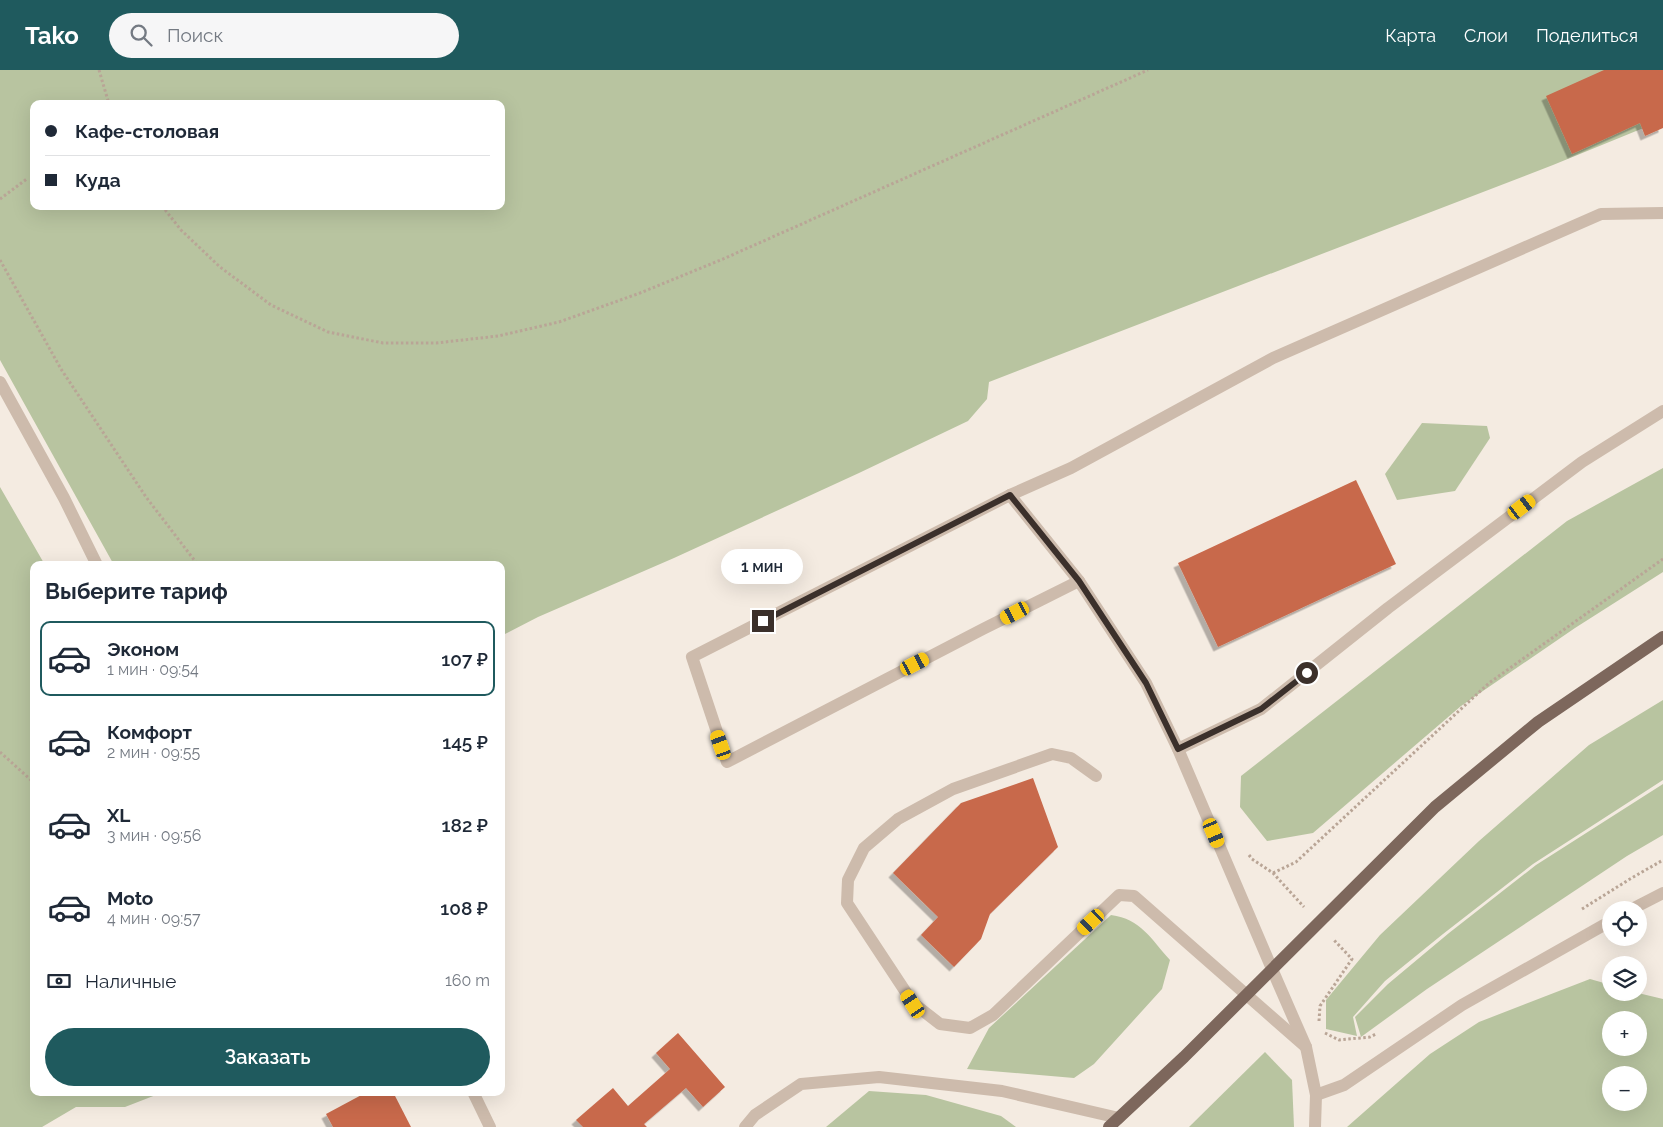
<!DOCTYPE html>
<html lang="ru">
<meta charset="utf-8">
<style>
body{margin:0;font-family:Raleway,sans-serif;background:#f6f6f7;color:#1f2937;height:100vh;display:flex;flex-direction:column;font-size:19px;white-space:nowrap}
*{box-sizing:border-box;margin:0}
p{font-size:16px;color:#747a83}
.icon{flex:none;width:28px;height:28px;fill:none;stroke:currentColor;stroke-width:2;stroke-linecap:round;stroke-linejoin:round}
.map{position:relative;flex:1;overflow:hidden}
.drawer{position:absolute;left:30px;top:491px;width:475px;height:535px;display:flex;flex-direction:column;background:#fff;border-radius:10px;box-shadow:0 5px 20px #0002}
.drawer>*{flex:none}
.hud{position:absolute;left:30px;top:30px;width:475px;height:110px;border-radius:10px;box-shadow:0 5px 20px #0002;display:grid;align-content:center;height:110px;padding:0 15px;background:#fff}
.tools{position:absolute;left:1602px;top:831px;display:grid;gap:10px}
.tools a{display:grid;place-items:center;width:45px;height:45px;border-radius:50%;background:#fff;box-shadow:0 5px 20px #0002;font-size:25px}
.end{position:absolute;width:22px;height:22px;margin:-11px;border:6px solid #3b302b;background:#fff;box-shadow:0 0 0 2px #fff}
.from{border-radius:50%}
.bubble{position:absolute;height:35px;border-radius:18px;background:#fff;box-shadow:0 5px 20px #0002;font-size:16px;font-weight:600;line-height:35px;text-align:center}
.car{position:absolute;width:15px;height:30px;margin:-15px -8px;border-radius:6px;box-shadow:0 0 4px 1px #0007;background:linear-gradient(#f5c518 24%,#345 0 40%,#f5c518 0 76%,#345 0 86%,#f5c518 0)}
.hud b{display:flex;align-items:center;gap:18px;height:48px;font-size:19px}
.hud b+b{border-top:1px solid #e0e1e3}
.hud i{width:12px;height:12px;background:#1f2937}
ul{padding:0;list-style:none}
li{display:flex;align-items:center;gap:15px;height:75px;margin:0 10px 8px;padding:0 5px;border:2px solid transparent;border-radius:10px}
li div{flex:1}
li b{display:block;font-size:19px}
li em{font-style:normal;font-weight:600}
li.current{border-color:#1f5a5e}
li>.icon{width:45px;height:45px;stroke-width:1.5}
h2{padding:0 15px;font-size:22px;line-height:60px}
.pay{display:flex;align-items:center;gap:12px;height:55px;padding:0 15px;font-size:19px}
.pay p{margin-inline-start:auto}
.cta{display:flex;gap:10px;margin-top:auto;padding:10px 15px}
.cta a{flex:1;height:58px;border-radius:30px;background:#1f5a5e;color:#fff;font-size:20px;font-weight:600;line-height:58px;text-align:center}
header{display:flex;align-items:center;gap:30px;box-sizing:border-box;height:70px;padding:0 25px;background:#1f5a5e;color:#fff}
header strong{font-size:24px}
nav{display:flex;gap:28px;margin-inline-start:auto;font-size:18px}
.search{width:350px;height:45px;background:#f6f6f7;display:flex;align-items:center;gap:12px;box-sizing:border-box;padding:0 18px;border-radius:28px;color:#747a83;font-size:19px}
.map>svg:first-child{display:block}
</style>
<header>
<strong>Tako</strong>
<div class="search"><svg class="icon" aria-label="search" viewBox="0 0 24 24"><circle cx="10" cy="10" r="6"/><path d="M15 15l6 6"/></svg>Поиск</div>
<nav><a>Карта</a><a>Слои</a><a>Поделиться</a></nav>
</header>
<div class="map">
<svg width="1663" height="1057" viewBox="0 0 1663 1057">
<defs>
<filter id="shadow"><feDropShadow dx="-4.5" dy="4.5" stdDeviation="0" flood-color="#0004"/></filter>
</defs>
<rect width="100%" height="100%" fill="#f4ebe1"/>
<g fill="#b8c4a0" fill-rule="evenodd">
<path d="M0 0H1663V50L1553 95 989 312 987 329 968 351 859 403 674 488 538 547 501 566V495H114L0 290ZM34 34H501V136H34Z"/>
<polygon points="1422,353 1487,356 1490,368 1455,421 1397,430 1385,404"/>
<polygon points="1663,398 1663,502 1575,558 1461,636 1313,763 1267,771 1240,737 1241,706 1567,451"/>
<polygon points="0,417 45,495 34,495 34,1022 161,1023 125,1037 76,1037 42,1057 0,1057"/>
<polygon points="1663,630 1663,710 1533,794 1443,864 1385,911 1353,947 1357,966 1326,959 1326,930 1380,865 1479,771 1589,675"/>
<polygon points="1663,714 1663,765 1627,786 1427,919 1361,967 1355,947 1388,914 1449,863 1536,795"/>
<path d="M1111 845C1141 849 1151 869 1170 890L1162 919 1094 994 1074 1008 967 999 989 958Z"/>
<path d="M1590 909 1611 915V922L1638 923 1663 929V1057H1347L1430 984 1479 952ZM1611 950H1639V978H1611ZM1611 1005H1639V1032H1611Z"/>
<polygon points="1265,982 1292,1010 1294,1057 1189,1057"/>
<polygon points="869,1021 926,1025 1001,1046 1016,1057 826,1057"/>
</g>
<g fill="#c8694b" filter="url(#shadow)">
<polygon points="1604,0 1663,0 1663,58 1645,66 1640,53 1572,84 1546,26"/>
<polygon points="1356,410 1396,494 1218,577 1178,493"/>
<polygon points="1033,708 1058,777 990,844 981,869 954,897 921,865 938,847 893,803 961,733"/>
<polygon points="678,963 725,1017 703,1037 686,1018 644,1054 647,1057 583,1057 576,1050 613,1018 628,1036 670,999 656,983"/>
<polygon points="367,1022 393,1022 411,1057 333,1057 326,1044"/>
</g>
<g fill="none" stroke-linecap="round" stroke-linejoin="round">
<g stroke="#b9a596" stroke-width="3" stroke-dasharray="2.5 2.5" stroke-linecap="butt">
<polyline points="99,0 109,34"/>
<polyline points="0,129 28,108"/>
<polyline points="162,136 181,160 220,197 271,235 328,262 383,273 436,273 498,266 559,252 640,223 723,189 1148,0"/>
<polyline points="0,190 61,299 146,427 198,495"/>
<polyline points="0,682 32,711 34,710"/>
<polyline points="1249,785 1252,789 1273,803 1304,837"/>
<polyline points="1273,803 1296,792 1489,613 1663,489"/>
<polyline points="1582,839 1630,809 1663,790"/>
<polyline points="1319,951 1320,936 1352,889 1333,869"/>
<polyline points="1325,963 1339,970 1370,967 1376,964"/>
</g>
<g stroke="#cdbbac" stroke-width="12">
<polyline points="0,312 64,428 97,495"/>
<polyline points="1010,425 1079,511 1146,613 1178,679 1272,899"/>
<polyline points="1079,511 983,559 727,692 692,587 1010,425 1071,398 1273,288 1601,144 1663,143"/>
<polyline points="1178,679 1261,639 1388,538 1582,392 1663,341"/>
<polyline points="1096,706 1071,688 1052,684 953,719 898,749 864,778 848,810 847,833 913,933 940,954 970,958 993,945 1119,825 1134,826 1306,977"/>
<polyline points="1630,840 1663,823"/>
<polyline points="473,1022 490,1057"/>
<polyline points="1316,1025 1344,1015 1462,935 1611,851"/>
<polyline points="745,1057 755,1045 801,1014 879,1007 1002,1021 1119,1048"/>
</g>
<polyline stroke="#cdbbac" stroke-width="12" points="1272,899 1306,977 1316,1025 1315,1057"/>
<polyline stroke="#7d675c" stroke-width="12" points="1109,1057 1184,987 1435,737 1538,652 1663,567"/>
</g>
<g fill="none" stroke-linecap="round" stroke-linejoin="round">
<polyline stroke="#3b302b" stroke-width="6" points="763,551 1010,425 1079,511 1146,613 1178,679 1261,639 1307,603"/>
</g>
</svg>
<div class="tools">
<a><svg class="icon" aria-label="locate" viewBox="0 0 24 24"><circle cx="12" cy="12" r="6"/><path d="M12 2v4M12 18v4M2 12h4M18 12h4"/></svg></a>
<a><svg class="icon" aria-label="layers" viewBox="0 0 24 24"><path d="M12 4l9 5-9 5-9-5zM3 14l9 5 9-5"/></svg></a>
<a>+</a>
<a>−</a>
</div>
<i class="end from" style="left:1307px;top:603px"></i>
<i class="end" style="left:763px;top:551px"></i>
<div class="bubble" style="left:721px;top:479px;width:82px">1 мин</div>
<i class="car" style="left:1522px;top:437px;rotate:53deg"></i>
<i class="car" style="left:1015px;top:543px;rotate:243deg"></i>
<i class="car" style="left:915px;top:594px;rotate:63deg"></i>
<i class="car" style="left:721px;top:675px;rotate:341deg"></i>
<i class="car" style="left:1214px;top:763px;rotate:157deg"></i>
<i class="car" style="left:1091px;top:852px;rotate:227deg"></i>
<i class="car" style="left:913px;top:934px;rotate:327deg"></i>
<div class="hud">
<b><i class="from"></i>Кафе-столовая</b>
<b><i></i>Куда</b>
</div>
<section class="drawer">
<h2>Выберите тариф</h2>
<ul>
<li class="current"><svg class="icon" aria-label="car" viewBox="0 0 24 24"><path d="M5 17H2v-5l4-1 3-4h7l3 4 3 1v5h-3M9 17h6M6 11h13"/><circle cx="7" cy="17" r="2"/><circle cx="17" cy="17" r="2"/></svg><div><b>Эконом</b><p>1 мин · 09:54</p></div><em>107 ₽</em></li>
<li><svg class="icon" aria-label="car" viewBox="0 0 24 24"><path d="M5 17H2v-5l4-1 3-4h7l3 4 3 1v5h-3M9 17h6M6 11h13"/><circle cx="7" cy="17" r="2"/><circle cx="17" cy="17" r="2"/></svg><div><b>Комфорт</b><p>2 мин · 09:55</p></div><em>145 ₽</em></li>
<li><svg class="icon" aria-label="car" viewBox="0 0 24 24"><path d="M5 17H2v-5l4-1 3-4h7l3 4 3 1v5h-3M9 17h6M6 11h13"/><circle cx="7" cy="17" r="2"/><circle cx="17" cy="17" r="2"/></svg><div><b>XL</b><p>3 мин · 09:56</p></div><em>182 ₽</em></li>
<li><svg class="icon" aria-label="car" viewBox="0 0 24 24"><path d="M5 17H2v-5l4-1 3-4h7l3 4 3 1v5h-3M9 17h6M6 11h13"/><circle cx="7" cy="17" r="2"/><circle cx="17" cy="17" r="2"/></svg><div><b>Moto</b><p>4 мин · 09:57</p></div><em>108 ₽</em></li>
</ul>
<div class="pay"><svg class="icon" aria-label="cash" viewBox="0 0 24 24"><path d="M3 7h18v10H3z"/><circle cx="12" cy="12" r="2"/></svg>Наличные<p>160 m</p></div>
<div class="cta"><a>Заказать</a></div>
</section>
</div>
